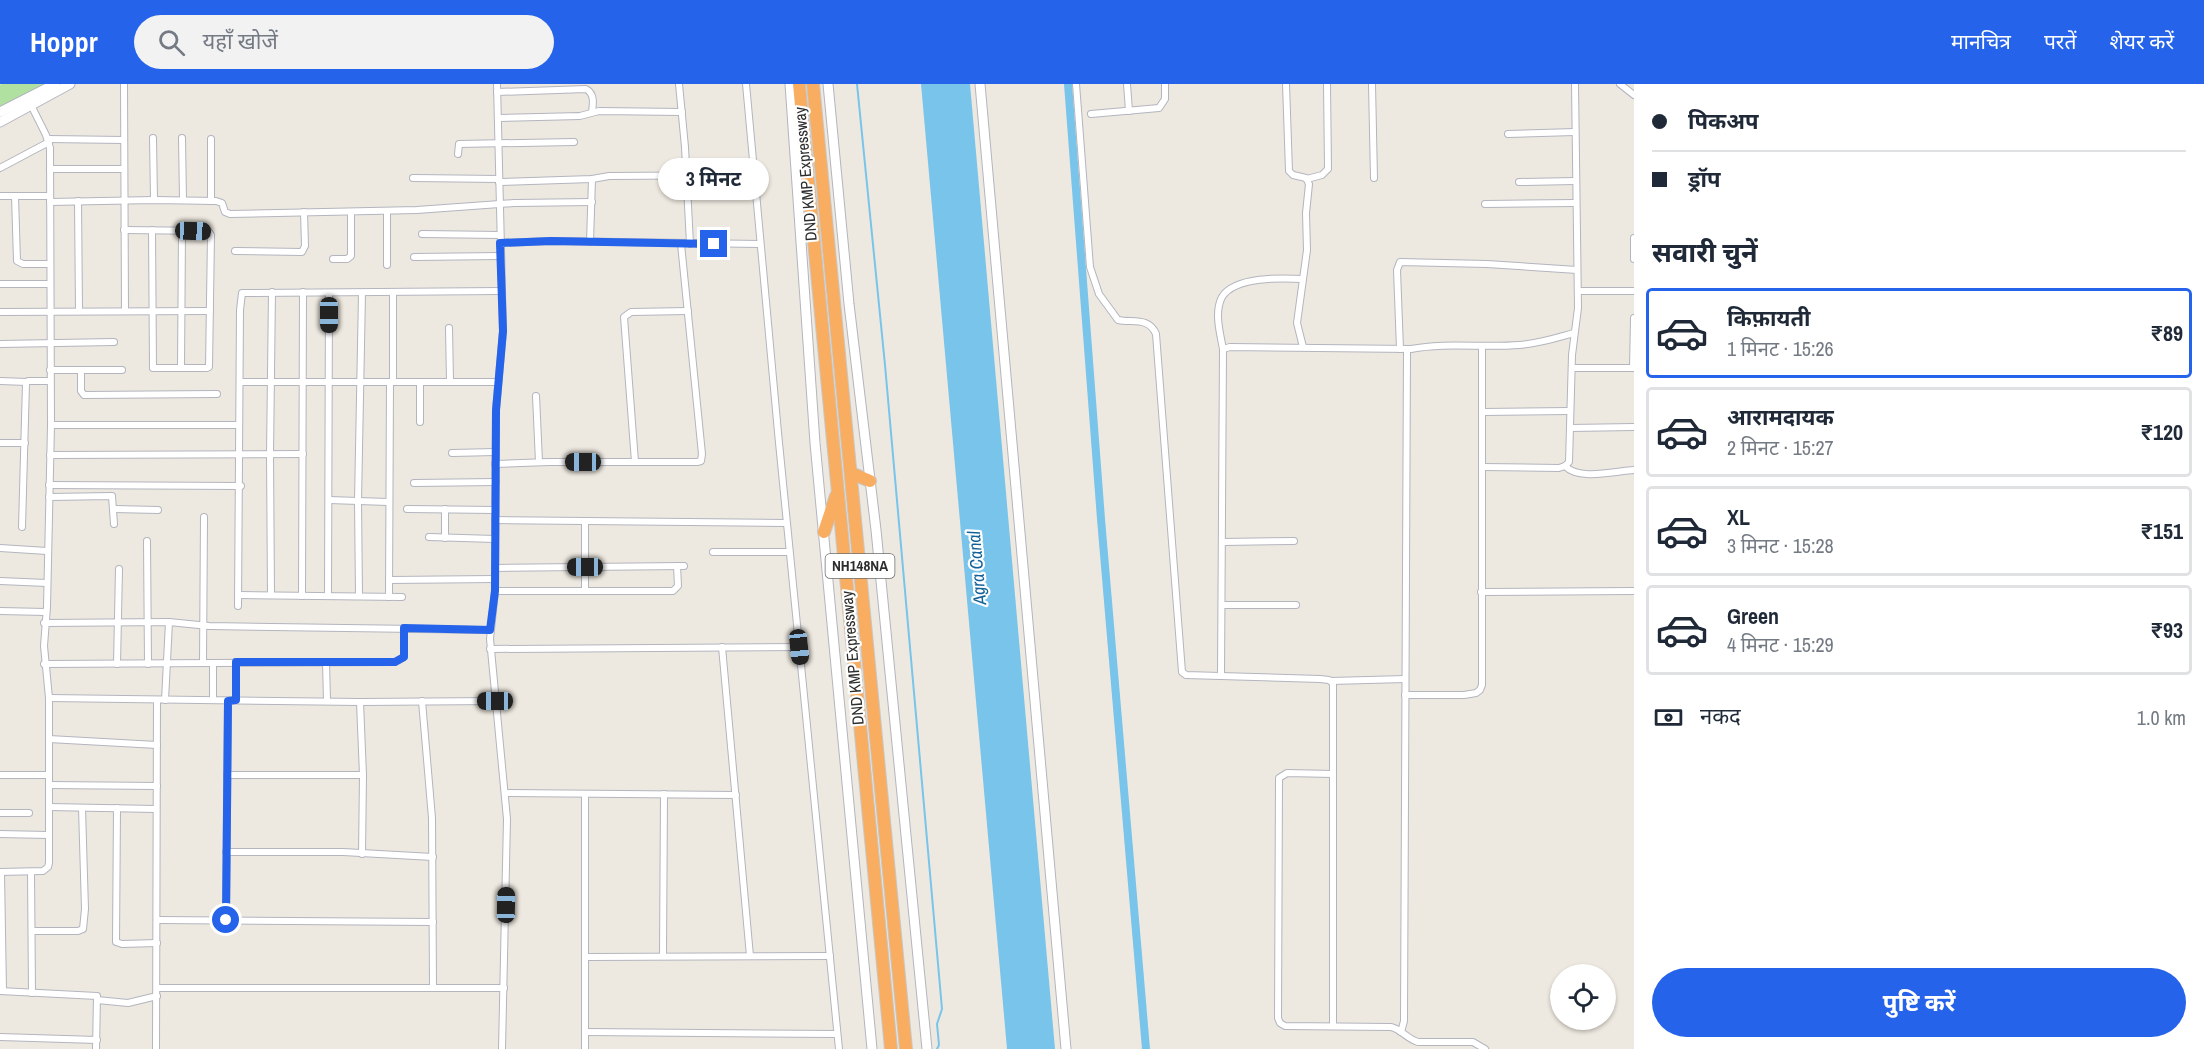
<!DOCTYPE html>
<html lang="hi">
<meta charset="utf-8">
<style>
body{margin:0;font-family:"Archivo Narrow","Noto Sans Devanagari",sans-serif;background:#f2f2f3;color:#1f2937;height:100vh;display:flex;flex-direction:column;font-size:22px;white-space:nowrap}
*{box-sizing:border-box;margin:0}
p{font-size:20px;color:#747a83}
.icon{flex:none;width:33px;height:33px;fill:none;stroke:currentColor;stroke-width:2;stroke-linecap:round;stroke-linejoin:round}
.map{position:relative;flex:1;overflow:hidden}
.sheet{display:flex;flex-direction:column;background:#fff;width:570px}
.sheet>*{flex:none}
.banner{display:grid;align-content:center;height:132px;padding:0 18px;background:#fff}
.controls{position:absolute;left:1550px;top:880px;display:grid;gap:12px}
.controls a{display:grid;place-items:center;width:66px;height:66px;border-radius:50%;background:#fff;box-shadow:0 2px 4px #0004;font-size:30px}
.end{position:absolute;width:27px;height:27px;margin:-14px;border:8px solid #2563eb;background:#fff;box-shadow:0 0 0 3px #fff}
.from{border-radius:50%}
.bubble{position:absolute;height:42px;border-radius:21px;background:#fff;box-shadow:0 2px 4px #0004;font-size:20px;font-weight:700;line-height:42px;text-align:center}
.car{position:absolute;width:18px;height:36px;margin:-18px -9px;border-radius:8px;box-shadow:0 0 4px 2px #0007;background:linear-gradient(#222 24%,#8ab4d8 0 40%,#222 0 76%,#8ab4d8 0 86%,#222 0)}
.banner b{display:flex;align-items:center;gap:21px;height:57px;font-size:22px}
.banner b+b{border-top:2px solid #e0e1e3}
.banner i{width:15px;height:15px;background:#1f2937}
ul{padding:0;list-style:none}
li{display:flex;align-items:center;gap:18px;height:90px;margin:0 12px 9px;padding:0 6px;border:3px solid #e0e1e3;border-radius:6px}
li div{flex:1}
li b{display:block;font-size:22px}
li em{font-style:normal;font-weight:700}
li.active{border-color:#2563eb}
li>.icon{width:54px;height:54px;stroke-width:1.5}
h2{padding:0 18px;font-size:27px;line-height:72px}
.pay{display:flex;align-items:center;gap:15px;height:66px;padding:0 18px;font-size:22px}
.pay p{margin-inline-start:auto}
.action{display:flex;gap:12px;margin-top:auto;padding:12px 18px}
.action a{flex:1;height:69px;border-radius:36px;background:#2563eb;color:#fff;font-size:24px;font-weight:700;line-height:69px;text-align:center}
header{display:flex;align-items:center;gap:36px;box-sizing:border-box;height:84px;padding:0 30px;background:#2563eb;color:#fff}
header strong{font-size:28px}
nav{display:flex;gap:33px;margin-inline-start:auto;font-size:21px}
.search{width:420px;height:54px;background:#f2f2f3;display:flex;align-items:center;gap:15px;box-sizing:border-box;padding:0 21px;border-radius:33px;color:#747a83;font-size:22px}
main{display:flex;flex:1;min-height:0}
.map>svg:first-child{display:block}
</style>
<header>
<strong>Hoppr</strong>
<div class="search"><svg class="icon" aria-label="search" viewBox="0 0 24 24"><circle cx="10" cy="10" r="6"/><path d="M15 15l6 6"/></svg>यहाँ खोजें</div>
<nav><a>मानचित्र</a><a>परतें</a><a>शेयर करें</a></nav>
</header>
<main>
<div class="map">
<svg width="1634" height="965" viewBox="0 0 1634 965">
<rect width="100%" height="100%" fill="#eee9e0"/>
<polygon fill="#b1e1a0" points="2,0 46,0 0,24 0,1"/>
<polygon fill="#79c4ea" points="921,0 970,0 1055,965 1007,965"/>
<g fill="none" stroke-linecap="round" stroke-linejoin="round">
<polyline stroke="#79c4ea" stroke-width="2" points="857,0 885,281 942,925 937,940 939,961 937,965"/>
<polyline stroke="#79c4ea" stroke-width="8" points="1068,0 1101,435 1146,965"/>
<g stroke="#b3b5bf" stroke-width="8">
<g id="street">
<polyline points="124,0 125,227"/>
<polyline points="497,0 503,247 496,326 495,507 490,555 507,735 502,965"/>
<polyline points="679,0 685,63 690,160"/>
<path d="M746 0C774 322 807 643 839 965"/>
<path d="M1076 0 1090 183 1099 210 1118 236C1133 239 1149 233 1156 250L1182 588 1186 591 1320 595 1329 596 1333 599V942"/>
<polyline points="1127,0 1129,27"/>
<polyline points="1286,0 1289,87 1293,91 1306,94 1309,100 1306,129 1307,166 1297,239 1303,263"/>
<polyline points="1372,0 1374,94"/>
<polyline points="1620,0 1634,11"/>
<path d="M497 8 586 5C595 10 593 20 592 28"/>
<polyline points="1091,30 1159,24 1165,15 1165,0"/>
<polyline points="498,34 580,32 599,27 682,28"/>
<polyline points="1508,50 1575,48"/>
<polyline points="153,54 154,116"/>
<polyline points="182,54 183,116"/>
<polyline points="48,55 124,56"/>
<polyline points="211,55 211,117"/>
<polyline points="458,70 459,60 574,58"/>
<polyline points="0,84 49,58"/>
<polyline points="50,85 124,85"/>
<polyline points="413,94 499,95"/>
<polyline points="1307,95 1322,91 1328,85 1327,0"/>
<polyline points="499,98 592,95 609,92 754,91"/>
<polyline points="1519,98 1575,97"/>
<polyline points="0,112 50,112"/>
<polyline points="15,112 17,177 23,180 49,180"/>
<polyline points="78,117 79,227"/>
<polyline points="50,118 154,116 216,117 222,119 225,128 230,130 417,126 514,119 592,118"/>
<polyline points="1485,120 1576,119"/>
<polyline points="387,127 387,181"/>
<polyline points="124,146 208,147 211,151 209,283 207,284 181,284"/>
<polyline points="152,146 153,284 181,284 182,147"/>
<polyline points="422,150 500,151"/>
<polyline points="1634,154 1634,175"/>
<polyline points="590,158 592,95"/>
<polyline points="500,159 551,157 760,160"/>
<polyline points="235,167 302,168 305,162 304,128"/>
<polyline points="414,173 500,172"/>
<polyline points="333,175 347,175 351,172 351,128"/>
<polyline points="0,200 50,200"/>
<polyline points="1578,207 1634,207"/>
<polyline points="393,208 393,298"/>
<polyline points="0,228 210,227"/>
<polyline points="449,244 450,298"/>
<polyline points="0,260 114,258"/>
<path d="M1223 265C1220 249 1214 228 1222 213 1235 192 1282 194 1303 195"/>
<polyline points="1400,265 1397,186 1400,178 1487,180 1577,186"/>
<polyline points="1572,284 1634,284"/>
<polyline points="1633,284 1634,234"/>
<polyline points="50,286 122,286"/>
<polyline points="81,286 81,307 84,311 217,310"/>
<polyline points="0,297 27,298"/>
<polyline points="241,298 498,298"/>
<polyline points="536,312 539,378"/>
<polyline points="1482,328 1570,327"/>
<polyline points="420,338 420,298"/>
<polyline points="51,341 239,341"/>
<polyline points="1570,344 1634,343"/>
<polyline points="0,359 25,359"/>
<polyline points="452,369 495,368"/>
<polyline points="50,371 303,370"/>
<polyline points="635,378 624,233 631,228 688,227"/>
<polyline points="495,380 549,378 697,378 701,377 702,370 681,160"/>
<path d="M1565 382C1579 397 1615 387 1634 386"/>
<polyline points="1482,383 1559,384 1565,382 1569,378 1572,271 1578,224 1575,0"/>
<polyline points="414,399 496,398"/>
<polyline points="49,401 241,402"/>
<polyline points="49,413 112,412 114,440"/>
<polyline points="329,416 388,418"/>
<polyline points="114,425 158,426"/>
<polyline points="407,425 495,426"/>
<polyline points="495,436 786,439"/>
<polyline points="22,443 26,299 28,297 50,297"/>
<polyline points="429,453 495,455"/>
<polyline points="445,454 445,425"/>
<polyline points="147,457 148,580"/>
<polyline points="1222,458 1294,457"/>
<polyline points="0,464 47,467"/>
<polyline points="713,468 789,468"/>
<polyline points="495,484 684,482"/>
<polyline points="389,496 495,495"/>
<polyline points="0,497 47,499"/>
<polyline points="495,507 673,507 678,502 677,482"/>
<polyline points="585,507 585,438"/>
<polyline points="1481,508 1634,507"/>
<polyline points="239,511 402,513"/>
<polyline points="271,511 270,370 272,208"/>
<polyline points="328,511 329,209"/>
<polyline points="302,512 303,208"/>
<polyline points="359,512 358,417 362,209"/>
<polyline points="389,513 390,298"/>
<polyline points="1222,521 1296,521"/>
<polyline points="238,522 240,226 242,209 501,207"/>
<polyline points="0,527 46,528"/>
<polyline points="44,539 169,538 209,542 490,546"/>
<polyline points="722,563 750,872"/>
<polyline points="490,565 799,563"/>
<polyline points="326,578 327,617"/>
<polyline points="203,579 204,433"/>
<polyline points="44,580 395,578 404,573 404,544"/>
<polyline points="117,580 119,485"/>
<path d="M1221 591 1223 265 1230 263 1411 265C1446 258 1483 264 1519 261 1538 260 1556 254 1574 249"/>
<polyline points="1331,597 1405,595"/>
<polyline points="1405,611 1464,611 1476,609 1480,606 1482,601 1482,262"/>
<polyline points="49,614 360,618 495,617"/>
<polyline points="165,616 169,538"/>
<polyline points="213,616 213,579"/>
<polyline points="236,616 236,578"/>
<polyline points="422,617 432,734 433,903"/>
<polyline points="360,618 363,691 362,770"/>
<polyline points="49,655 157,661"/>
<path d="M1333 690 1287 689 1279 694 1278 934 1280 939 1285 942 1391 943C1401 945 1407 955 1418 958H1473L1485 965"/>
<polyline points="0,691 49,691"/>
<polyline points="227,691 363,691"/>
<polyline points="49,701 157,702"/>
<polyline points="505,709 736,711"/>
<polyline points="49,723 156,725"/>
<polyline points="117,724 116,858 122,860 157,859"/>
<polyline points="0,729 29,729"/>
<polyline points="0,750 48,751"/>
<polyline points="226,768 343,768 433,773"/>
<polyline points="0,788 43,787 48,783 49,779 49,614 44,562 47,523 51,341 50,64 46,51 31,21"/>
<polyline points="1,788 3,907"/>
<polyline points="31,788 32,909"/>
<polyline points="157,836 433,838"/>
<polyline points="226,836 228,617"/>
<polyline points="33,847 78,847 83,845 85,825 82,724"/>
<polyline points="663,871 664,710"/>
<polyline points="586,873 830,872"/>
<polyline points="157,904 504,904"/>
<polyline points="0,907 97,912 96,965"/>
<polyline points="97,916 128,919 157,912"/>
<polyline points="585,948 837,950"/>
<polyline points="1401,948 1404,937 1407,265"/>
<polyline points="0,953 97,956"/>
<polyline points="156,965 157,616"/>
<polyline points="585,965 585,711"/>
</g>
</g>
<g stroke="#b3b5bf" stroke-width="11">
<g id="secondary">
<polyline points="790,0 815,359 872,965"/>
<polyline points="828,0 849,220 876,446 927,965"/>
<polyline points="980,0 1066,965"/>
<polyline points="0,28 55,0"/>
<polyline points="0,38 70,0"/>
</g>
</g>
<g stroke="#c8c8c8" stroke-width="14">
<g id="highway">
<polyline points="799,0 891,965"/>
<polyline points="813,0 906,965"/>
<polyline points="851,389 870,397"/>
<polyline points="824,448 836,412"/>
</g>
</g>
<use href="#street" stroke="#fff" stroke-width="6"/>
<use href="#secondary" stroke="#fff" stroke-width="9"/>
<use href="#highway" stroke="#f8ad61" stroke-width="12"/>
</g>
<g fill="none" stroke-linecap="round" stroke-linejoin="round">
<polyline stroke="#2563eb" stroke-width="8" points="226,836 228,617 236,616 236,578 395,578 404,573 404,544 490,546 495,507 496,326 503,247 500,159 551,157 714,160"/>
</g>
<g text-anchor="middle" stroke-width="4.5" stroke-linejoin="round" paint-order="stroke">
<rect fill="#fff" stroke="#6c6c6c" stroke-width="1.5" x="825.5" y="470" width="69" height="24" rx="4.5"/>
<g font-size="15" font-weight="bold" fill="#2d2d2d">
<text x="860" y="487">NH148NA</text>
</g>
<g font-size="16" fill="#2d2d2d" stroke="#fff">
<text transform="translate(805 90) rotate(-95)" y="6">DND KMP Expressway</text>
<text transform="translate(852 574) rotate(-95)" y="6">DND KMP Expressway</text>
</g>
<g font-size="18" font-style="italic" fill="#13629a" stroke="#fff">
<text transform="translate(977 484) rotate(-95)" y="6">Agra Canal</text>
</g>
</g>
</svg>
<div class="controls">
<a><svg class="icon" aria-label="locate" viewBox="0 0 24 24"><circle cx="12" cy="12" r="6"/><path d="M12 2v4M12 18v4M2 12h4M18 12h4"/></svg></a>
</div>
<i class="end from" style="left:226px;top:836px"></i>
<i class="end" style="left:714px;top:160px"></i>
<div class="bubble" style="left:658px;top:74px;width:111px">3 मिनट</div>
<i class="car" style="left:193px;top:147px;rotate:92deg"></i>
<i class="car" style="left:329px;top:231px;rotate:180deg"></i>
<i class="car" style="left:583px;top:378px;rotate:270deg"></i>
<i class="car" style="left:585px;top:483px;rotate:270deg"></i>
<i class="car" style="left:799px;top:563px;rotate:174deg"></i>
<i class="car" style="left:495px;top:617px;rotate:270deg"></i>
<i class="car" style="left:506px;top:821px;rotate:1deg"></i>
</div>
<section class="sheet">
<div class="banner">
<b><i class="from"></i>पिकअप</b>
<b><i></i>ड्रॉप</b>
</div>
<h2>सवारी चुनें</h2>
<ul>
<li class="active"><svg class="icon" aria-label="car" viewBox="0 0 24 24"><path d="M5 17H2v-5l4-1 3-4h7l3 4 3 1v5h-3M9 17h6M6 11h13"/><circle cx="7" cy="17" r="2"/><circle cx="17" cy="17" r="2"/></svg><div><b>किफ़ायती</b><p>1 मिनट · 15:26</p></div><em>₹89</em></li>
<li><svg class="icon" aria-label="car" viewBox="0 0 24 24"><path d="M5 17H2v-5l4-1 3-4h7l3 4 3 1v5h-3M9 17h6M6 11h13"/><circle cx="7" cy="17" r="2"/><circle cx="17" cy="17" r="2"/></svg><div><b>आरामदायक</b><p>2 मिनट · 15:27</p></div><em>₹120</em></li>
<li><svg class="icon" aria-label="car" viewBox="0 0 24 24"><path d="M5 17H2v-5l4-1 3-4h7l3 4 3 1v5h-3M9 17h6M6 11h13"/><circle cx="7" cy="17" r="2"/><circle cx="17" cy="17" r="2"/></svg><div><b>XL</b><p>3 मिनट · 15:28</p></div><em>₹151</em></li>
<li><svg class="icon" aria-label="car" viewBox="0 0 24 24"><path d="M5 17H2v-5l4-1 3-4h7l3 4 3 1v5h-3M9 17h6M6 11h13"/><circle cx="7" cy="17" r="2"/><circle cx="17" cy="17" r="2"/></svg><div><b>Green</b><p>4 मिनट · 15:29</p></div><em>₹93</em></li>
</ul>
<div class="pay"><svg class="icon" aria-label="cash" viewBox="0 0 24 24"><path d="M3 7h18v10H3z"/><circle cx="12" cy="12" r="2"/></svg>नकद<p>1.0 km</p></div>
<div class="action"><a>पुष्टि करें</a></div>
</section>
</main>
